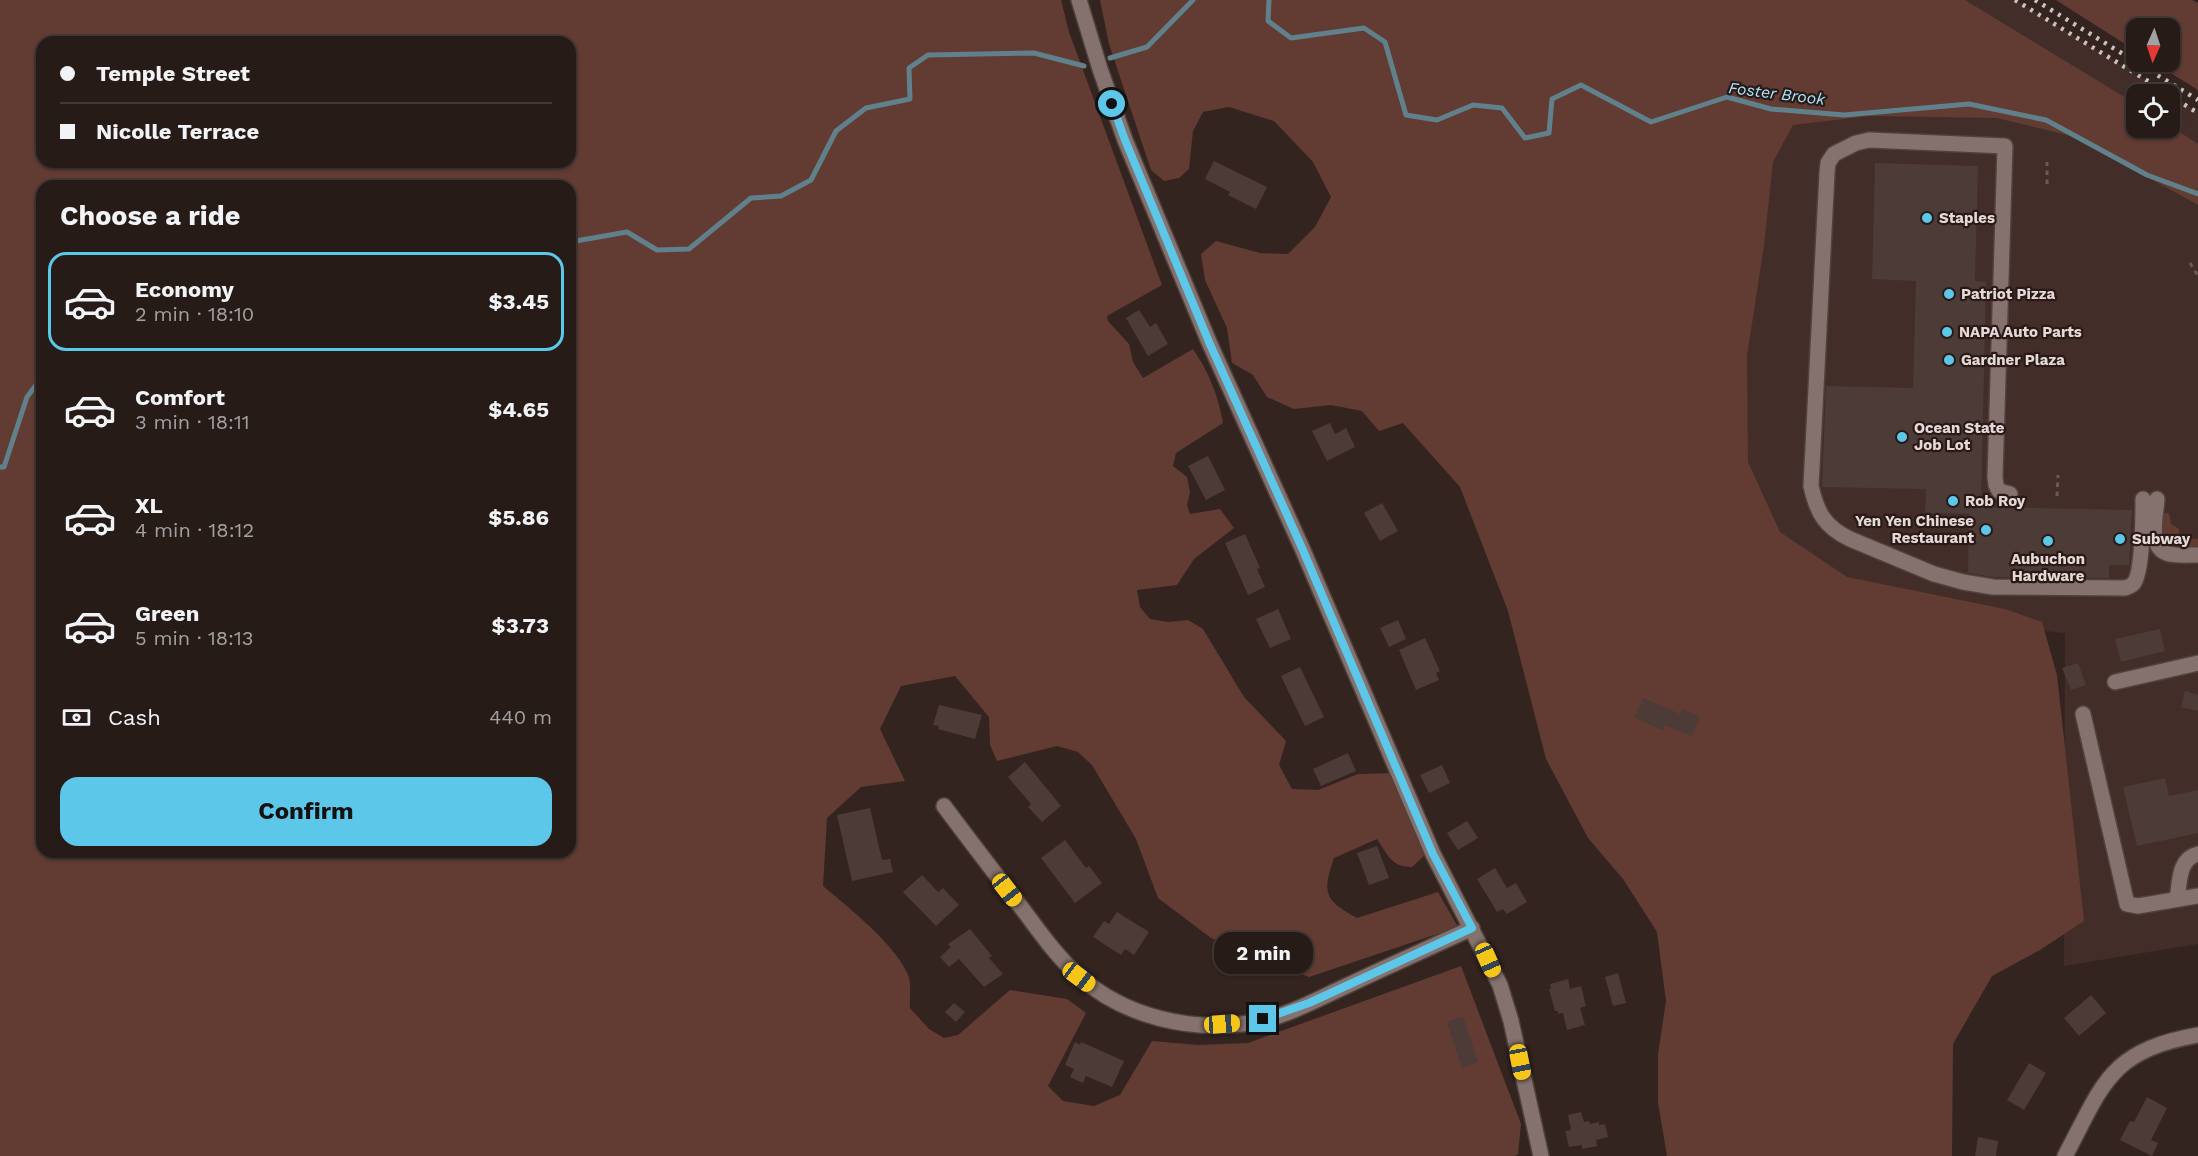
<!DOCTYPE html>
<meta charset="utf-8">
<style>
body{margin:0;font-family:"Work Sans",sans-serif;background:#2f2421;color:#f1f3f6;height:100vh;display:flex;flex-direction:column;font-size:22px;white-space:nowrap}
*{box-sizing:border-box;margin:0}
p{font-size:20px;color:#a4a1a2}
.icon{flex:none;width:33px;height:33px;fill:none;stroke:currentColor;stroke-width:2;stroke-linecap:round;stroke-linejoin:round}
.map{position:relative;flex:1;overflow:hidden}
.drawer{position:absolute;left:36px;top:180px;width:540px;height:678px;display:flex;flex-direction:column;background:#271b18;border-radius:18px;box-shadow:0 2px 4px #0004,0 0 0 2px #433937}
.drawer>*{flex:none}
.top-card{position:absolute;left:36px;top:36px;width:540px;height:132px;border-radius:18px;box-shadow:0 2px 4px #0004,0 0 0 2px #433937;display:grid;align-content:center;height:132px;padding:0 24px;background:#271b18}
.needle{width:39px;rotate:183deg}
.controls{position:absolute;left:2126px;top:18px;display:grid;gap:12px}
.controls a{display:grid;place-items:center;width:54px;height:54px;border-radius:12px;background:#271b18;box-shadow:0 2px 4px #0004,0 0 0 2px #433937;font-size:30px}
.end{position:absolute;width:27px;height:27px;margin:-14px;border:8px solid #5cc7e8;background:#111;box-shadow:0 0 0 3px #111}
.from{border-radius:50%}
.bubble{position:absolute;height:42px;border-radius:18px;background:#271b18;box-shadow:0 2px 4px #0004,0 0 0 2px #433937;font-size:20px;font-weight:700;line-height:42px;text-align:center}
.car{position:absolute;width:18px;height:36px;margin:-18px -9px;border-radius:8px;box-shadow:0 0 4px 2px #0007;background:linear-gradient(#f5c518 24%,#345 0 40%,#f5c518 0 76%,#345 0 86%,#f5c518 0)}
.top-card b{display:flex;align-items:center;gap:21px;height:57px;font-size:22px}
.top-card b+b{border-top:2px solid #433937}
.top-card i{width:15px;height:15px;background:#f1f3f6}
ul{padding:0;list-style:none}
li{display:flex;align-items:center;gap:18px;height:99px;margin:0 12px 9px;padding:0 12px;border:3px solid transparent;border-radius:18px}
li div{flex:1}
li b{display:block;font-size:22px}
li em{font-style:normal;font-weight:700}
li.current{border-color:#5cc7e8}
li>.icon{width:54px;height:54px;stroke-width:1.5}
h2{padding:0 24px;font-size:27px;line-height:72px}
.pay{display:flex;align-items:center;gap:15px;height:66px;padding:0 24px;font-size:22px}
.pay p{margin-inline-start:auto}
.cta{display:flex;gap:12px;margin-top:auto;padding:12px 24px}
.cta a{flex:1;height:69px;border-radius:18px;background:#5cc7e8;color:#111;font-size:24px;font-weight:700;line-height:69px;text-align:center}
.map>svg:first-child{display:block}
</style>
<div class="map">
<svg width="2198" height="1156" viewBox="0 0 2198 1156">
<rect width="100%" height="100%" fill="#342420"/>
<path fill="#432d28" fill-rule="evenodd" d="M1739 0H2015L2198 112V944L2064 966 2065 633 1738 600ZM2136 94H2169V128H2136Z"/>
<g fill="#623b32" fill-rule="evenodd">
<path d="M0 0H1061L1069 32 1162 285 1107 316 1108 321 1129 344 1133 362 1143 378 1193 349C1209 372 1218 395 1223 423L1176 453 1173 466 1187 477 1190 492 1187 505 1190 514 1220 509 1234 528 1194 559 1177 585 1137 590 1140 607 1150 619 1168 622 1188 620 1203 629 1244 697 1286 741 1279 765 1292 789 1318 790 1358 774 1397 773 1424 856 1412 867C1391 867 1388 855 1377 839L1334 858C1322 893 1324 900 1357 918L1438 892 1458 927 1309 977 1211 938 1158 898 1136 839 1092 765 1078 752 1057 746 997 761 990 745 989 717 955 676 901 686 880 729 905 781 861 787 827 818 823 886C848 907 896 945 908 975 912 984 909 999 910 1008L929 1029 944 1038 958 1035 1010 990 1067 999 1086 1013 1048 1086 1063 1101 1094 1106 1120 1095 1152 1041 1198 1045 1248 1043 1461 966 1521 1124 1518 1154 1515 1156H0ZM42 42H570V162H42ZM42 186H570V852H42Z"/>
<polygon points="1100,0 1965,0 2136,104 2136,128 2169,128 2169,125 2198,144 2198,205 2075,137 1997,118 1870,116 1793,125 1773,162 1764,246 1747,356 1748,462 1780,532 1847,577 2005,609 2042,622 2057,675 2084,921 2040,950 1992,976 1953,1044 1952,1156 1667,1156 1658,1103 1658,1054 1666,1001 1657,932 1623,879 1588,838 1546,759 1508,611 1460,487 1403,423 1379,431 1362,411 1331,405 1294,409 1267,397 1253,375 1232,363 1227,328 1205,280 1201,254 1216,241 1260,253 1288,254 1315,227 1331,197 1313,162 1274,121 1229,107 1203,112 1193,131 1189,169 1179,178 1164,181 1151,170 1109,44"/>
<polygon points="2056,0 2192,0 2198,3 2198,90 2153,62 2169,62 2169,28 2136,28 2136,51"/>
<polygon points="2169,513 2171,524 2179,529 2179,538 2198,539 2198,553 2162,549 2156,514"/>
</g>
<g fill="none" stroke-linecap="round" stroke-linejoin="round">
<g stroke="#60818b" stroke-width="5">
<polyline points="1269,0 1268,21 1291,38 1364,28 1385,42 1406,115 1437,120 1473,105 1502,108 1525,138 1549,133 1552,99 1581,85 1651,122 1727,97 1771,109 1844,115 1969,104 2046,120 2147,175 2198,194"/>
<polyline points="1110,58 1147,47 1193,0"/>
<polyline points="570,242 627,232 657,250 689,249 751,198 781,196 811,180 836,131 866,108 910,99 909,68 928,55 1034,53 1084,66"/>
<polyline points="0,467 4,467 27,397 42,377"/>
</g>
</g>
<g fill="#4c3b37">
<polygon points="1214,161 1267,187 1256,209 1228,195 1230,192 1205,179"/>
<polygon points="1875,163 1978,166 1975,281 1986,282 1981,507 2132,510 2129,565 2109,565 2109,578 1994,577 1968,573 1969,514 1925,513 1926,489 1822,487 1826,386 1913,388 1916,281 1872,279"/>
<polygon points="1139,310 1150,327 1156,323 1168,344 1148,356 1126,318"/>
<polygon points="1330,423 1335,434 1346,428 1355,447 1327,461 1312,431"/>
<polygon points="1208,456 1225,490 1206,500 1188,466"/>
<polygon points="1382,503 1398,531 1380,541 1364,513"/>
<polygon points="1245,534 1260,568 1257,569 1265,587 1248,595 1225,543"/>
<polygon points="1278,609 1291,639 1270,648 1256,619"/>
<polygon points="1398,620 1406,639 1389,647 1380,628"/>
<polygon points="2160,629 2165,651 2121,662 2115,639"/>
<polygon points="1425,638 1440,671 1436,673 1439,680 1416,690 1399,650"/>
<polygon points="2078,663 2086,685 2071,690 2062,668"/>
<polygon points="1300,667 1324,717 1305,726 1281,676"/>
<polygon points="2185,691 2198,695 2198,711 2181,707"/>
<polygon points="1643,698 1680,714 1682,709 1700,717 1692,736 1665,725 1663,730 1635,718"/>
<polygon points="939,705 982,715 975,739 938,729 939,726 933,725"/>
<polygon points="1348,753 1356,771 1321,786 1313,769"/>
<polygon points="1025,762 1061,806 1042,822 1028,807 1031,804 1008,777"/>
<polygon points="1442,765 1450,783 1429,793 1420,775"/>
<polygon points="2165,778 2169,796 2198,790 2198,833 2137,846 2123,787"/>
<polygon points="870,808 882,860 890,859 893,872 852,881 837,815"/>
<polygon points="1467,821 1478,838 1458,850 1447,833"/>
<polygon points="1065,840 1086,868 1089,866 1102,883 1075,903 1041,858"/>
<polygon points="1377,846 1389,878 1369,885 1357,853"/>
<polygon points="1495,868 1507,888 1516,883 1527,902 1507,914 1503,909 1497,912 1477,879"/>
<polygon points="922,875 938,892 943,888 959,905 936,926 903,892"/>
<polygon points="1117,912 1149,932 1134,955 1125,949 1121,955 1093,937 1104,921 1109,924"/>
<polygon points="970,929 992,956 989,958 1003,974 984,987 959,959 949,967 940,957 951,947 948,944"/>
<polygon points="1618,973 1626,1003 1613,1006 1605,977"/>
<polygon points="1568,979 1570,989 1581,986 1586,1006 1580,1008 1585,1025 1567,1030 1563,1013 1558,1014 1558,1011 1555,1011 1549,989 1551,989 1550,984"/>
<polygon points="2091,995 2106,1013 2079,1036 2064,1018"/>
<polygon points="954,1003 965,1012 956,1022 945,1012"/>
<polygon points="1463,1017 1478,1062 1462,1068 1447,1022"/>
<polygon points="1075,1042 1080,1045 1081,1042 1124,1061 1112,1087 1086,1076 1083,1083 1070,1077 1074,1069 1065,1065"/>
<polygon points="2029,1063 2046,1073 2024,1110 2007,1100"/>
<polygon points="2147,1097 2167,1108 2151,1140 2158,1143 2152,1156 2120,1140 2130,1121 2134,1122"/>
<polygon points="1581,1112 1584,1122 1589,1121 1590,1124 1599,1122 1599,1125 1605,1124 1608,1137 1596,1140 1597,1146 1582,1149 1582,1145 1569,1147 1565,1131 1571,1130 1568,1115"/>
<polygon points="1978,1137 1998,1141 1996,1156 1975,1156"/>
</g>
<g fill="none" stroke-linecap="round" stroke-linejoin="round">
<g stroke="#4f423e" stroke-width="18">
<g id="minor">
<polyline points="1079,0 1100,69 1125,140 1209,342 1302,548 1433,854 1500,985 1511,1021 1541,1156"/>
<path d="M2010 494 1999 491 1996 485 1995 477 2005 146 1869 140 1856 143 1834 154 1828 163 1827 173 1811 486C1817 513 1825 527 1850 539L1934 574 1963 582 1993 587 2125 588C2127 587 2132 586 2133 584 2143 575 2143 514 2143 499"/>
<path d="M2157 499C2156 516 2147 548 2169 554 2178 556 2189 555 2198 555"/>
<polyline points="2115,682 2198,663"/>
<polyline points="2083,714 2127,904 2138,906 2198,896"/>
<path d="M944 806C970 841 997 876 1024 911 1041 934 1058 958 1080 977 1125 1017 1191 1032 1250 1023 1283 1018 1314 1001 1344 987 1386 967 1429 948 1472 928"/>
<path d="M2177 899C2180 882 2178 859 2198 854"/>
<path d="M2065 1156C2104 1083 2109 1051 2198 1035"/>
</g>
</g>
<g stroke="#6a5b57" stroke-width="3" stroke-dasharray="4.5 4.5" stroke-linecap="butt">
<polyline points="2047,184 2047,162"/>
<polyline points="2190,263 2198,276"/>
<polyline points="2057,496 2058,475"/>
</g>
<use href="#minor" stroke="#85716d" stroke-width="15"/>
<g stroke="#cdc1be" stroke-width="4.5" stroke-dasharray="3 6" stroke-linecap="butt">
<polyline points="2015,0 2169,94"/>
<polyline points="2035,0 2198,100"/>
<polyline points="2169,95 2198,113"/>
</g>
</g>
<g fill="none" stroke-linecap="round" stroke-linejoin="round">
<polyline stroke="#5cc7e8" stroke-width="8" points="1112,104 1125,140 1209,342 1302,548 1433,854 1472,928 1309,1003 1263,1019"/>
</g>
<g fill="#5cc7e8" stroke="#2a1a17" stroke-width="2">
<circle cx="1927" cy="218" r="6"/>
<circle cx="1949" cy="294" r="6"/>
<circle cx="1947" cy="332" r="6"/>
<circle cx="1949" cy="360" r="6"/>
<circle cx="1902" cy="437" r="6"/>
<circle cx="1953" cy="501" r="6"/>
<circle cx="1986" cy="530" r="6"/>
<circle cx="2120" cy="539" r="6"/>
<circle cx="2048" cy="541" r="6"/>
</g>
<g text-anchor="middle" stroke-width="4.5" stroke-linejoin="round" paint-order="stroke">
<g font-size="15" font-weight="bold" fill="#e4d9d6" stroke="#2a1a17" text-anchor="start">
<text x="1939" y="223">Staples</text>
<text x="1961" y="299">Patriot Pizza</text>
<text x="1959" y="337">NAPA Auto Parts</text>
<text x="1961" y="365">Gardner Plaza</text>
<text x="1914" y="433">Ocean State<tspan x="1914" dy="17">Job Lot</tspan></text>
<text x="1965" y="506">Rob Roy</text>
<text x="1974" y="526" text-anchor="end">Yen Yen Chinese<tspan x="1974" dy="17">Restaurant</tspan></text>
<text x="2132" y="544">Subway</text>
<text x="2048" y="564" text-anchor="middle">Aubuchon<tspan x="2048" dy="17">Hardware</tspan></text>
</g>
<g font-size="16" font-style="italic" fill="#a7e8fe" stroke="#2a1a17">
<text transform="translate(1777 93) rotate(7)" y="6">Foster Brook</text>
</g>
</g>
</svg>
<div class="controls">
<a><svg class="needle" viewBox="-14 -14 28 28"><path d="M0-13l5 13h-10z" fill="#e53935"/><path d="M0 13l5-13h-10z" fill="#a4a1a2"/></svg></a>
<a><svg class="icon" aria-label="locate" viewBox="0 0 24 24"><circle cx="12" cy="12" r="6"/><path d="M12 2v4M12 18v4M2 12h4M18 12h4"/></svg></a>
</div>
<i class="end from" style="left:1112px;top:104px"></i>
<i class="end" style="left:1263px;top:1019px"></i>
<div class="bubble" style="left:1214px;top:932px;width:99px">2 min</div>
<i class="car" style="left:1007px;top:890px;rotate:142deg"></i>
<i class="car" style="left:1488px;top:960px;rotate:156deg"></i>
<i class="car" style="left:1079px;top:977px;rotate:127deg"></i>
<i class="car" style="left:1222px;top:1024px;rotate:86deg"></i>
<i class="car" style="left:1520px;top:1062px;rotate:169deg"></i>
<div class="top-card">
<b><i class="from"></i>Temple Street</b>
<b><i></i>Nicolle Terrace</b>
</div>
<section class="drawer">
<h2>Choose a ride</h2>
<ul>
<li class="current"><svg class="icon" aria-label="car" viewBox="0 0 24 24"><path d="M5 17H2v-5l4-1 3-4h7l3 4 3 1v5h-3M9 17h6M6 11h13"/><circle cx="7" cy="17" r="2"/><circle cx="17" cy="17" r="2"/></svg><div><b>Economy</b><p>2 min · 18:10</p></div><em>$3.45</em></li>
<li><svg class="icon" aria-label="car" viewBox="0 0 24 24"><path d="M5 17H2v-5l4-1 3-4h7l3 4 3 1v5h-3M9 17h6M6 11h13"/><circle cx="7" cy="17" r="2"/><circle cx="17" cy="17" r="2"/></svg><div><b>Comfort</b><p>3 min · 18:11</p></div><em>$4.65</em></li>
<li><svg class="icon" aria-label="car" viewBox="0 0 24 24"><path d="M5 17H2v-5l4-1 3-4h7l3 4 3 1v5h-3M9 17h6M6 11h13"/><circle cx="7" cy="17" r="2"/><circle cx="17" cy="17" r="2"/></svg><div><b>XL</b><p>4 min · 18:12</p></div><em>$5.86</em></li>
<li><svg class="icon" aria-label="car" viewBox="0 0 24 24"><path d="M5 17H2v-5l4-1 3-4h7l3 4 3 1v5h-3M9 17h6M6 11h13"/><circle cx="7" cy="17" r="2"/><circle cx="17" cy="17" r="2"/></svg><div><b>Green</b><p>5 min · 18:13</p></div><em>$3.73</em></li>
</ul>
<div class="pay"><svg class="icon" aria-label="cash" viewBox="0 0 24 24"><path d="M3 7h18v10H3z"/><circle cx="12" cy="12" r="2"/></svg>Cash<p>440 m</p></div>
<div class="cta"><a>Confirm</a></div>
</section>
</div>
